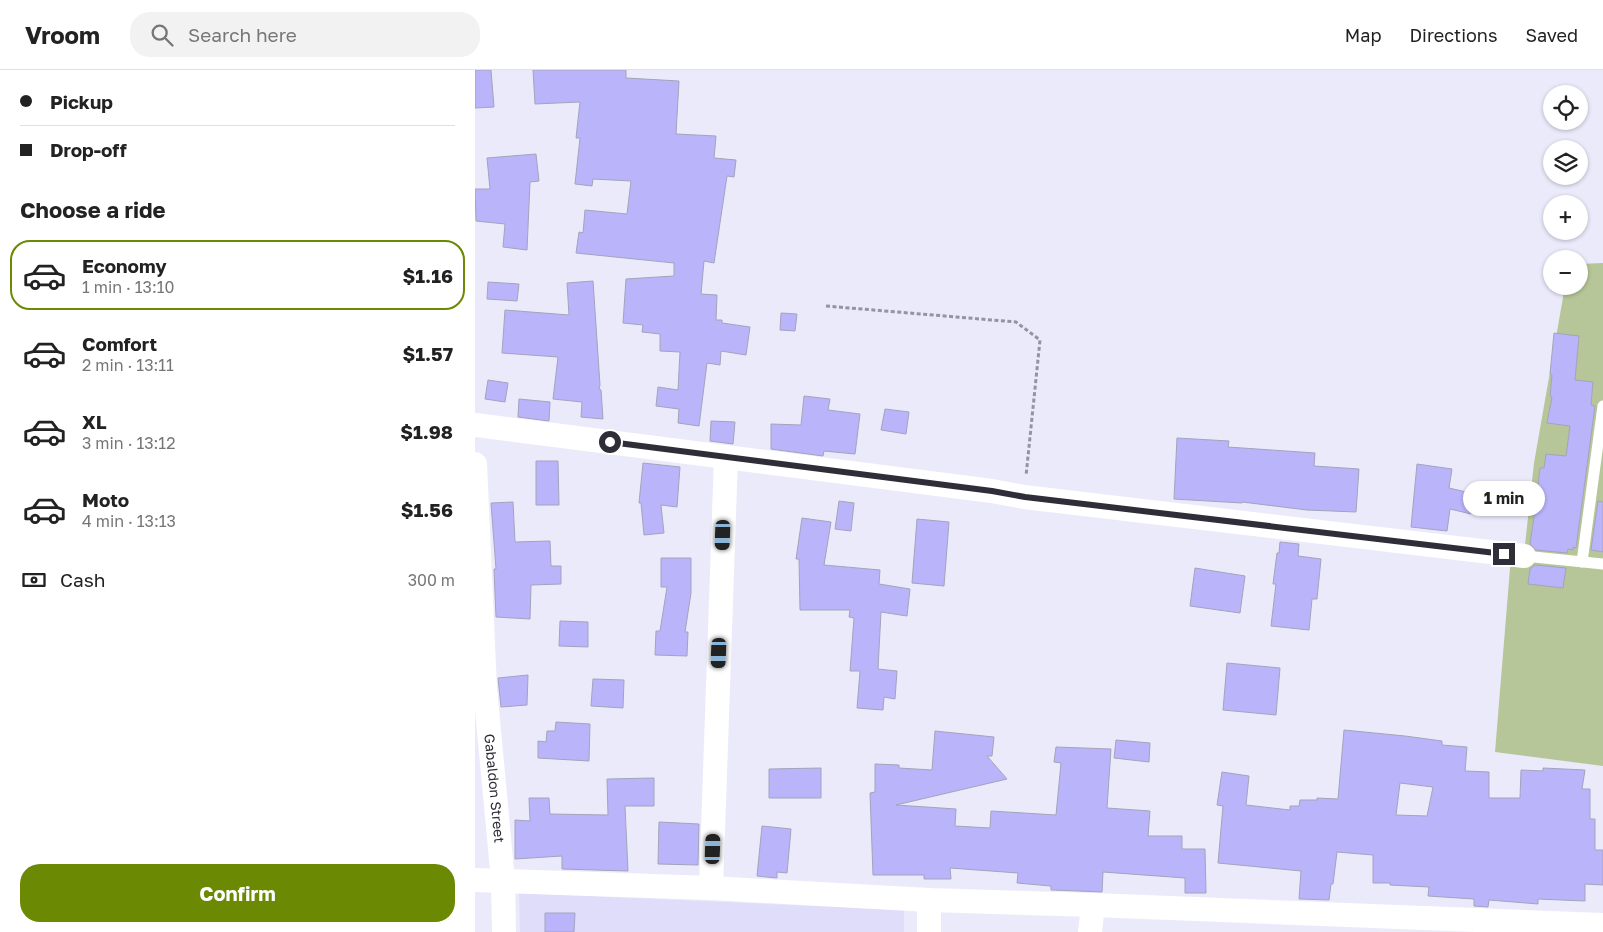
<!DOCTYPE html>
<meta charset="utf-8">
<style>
body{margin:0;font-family:"Golos Text",sans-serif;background:#f2f2f2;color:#222;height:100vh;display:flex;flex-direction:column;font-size:19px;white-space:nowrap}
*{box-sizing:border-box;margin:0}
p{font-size:16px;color:#767676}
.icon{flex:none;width:28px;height:28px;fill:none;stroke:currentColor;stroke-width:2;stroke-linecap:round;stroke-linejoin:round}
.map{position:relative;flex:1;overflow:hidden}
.details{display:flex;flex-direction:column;background:#fff;width:475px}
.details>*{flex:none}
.top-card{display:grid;align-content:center;height:110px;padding:0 20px;background:#fff}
.tools{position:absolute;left:1068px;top:15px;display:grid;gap:10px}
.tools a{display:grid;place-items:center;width:45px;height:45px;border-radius:50%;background:#fff;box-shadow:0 1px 4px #0004;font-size:25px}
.end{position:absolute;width:22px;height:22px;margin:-11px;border:6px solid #2f2e38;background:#fff;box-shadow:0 0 0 2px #fff}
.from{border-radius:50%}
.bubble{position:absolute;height:35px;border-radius:18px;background:#fff;box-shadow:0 1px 4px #0004;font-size:16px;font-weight:700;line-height:35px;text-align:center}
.car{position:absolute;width:15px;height:30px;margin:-15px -8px;border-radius:6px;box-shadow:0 0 4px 1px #0007;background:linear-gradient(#222 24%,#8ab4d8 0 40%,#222 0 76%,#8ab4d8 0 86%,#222 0)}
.top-card b{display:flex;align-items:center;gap:18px;height:48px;font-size:19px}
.top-card b+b{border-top:1px solid #e0e0e0}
.top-card i{width:12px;height:12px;background:#222}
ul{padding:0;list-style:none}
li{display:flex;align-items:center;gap:15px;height:70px;margin:0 10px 8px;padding:0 10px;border:2px solid transparent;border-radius:20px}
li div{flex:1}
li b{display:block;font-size:19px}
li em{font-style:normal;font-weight:700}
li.current{border-color:#6b8902}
li>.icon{width:45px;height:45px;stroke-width:1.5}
h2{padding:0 20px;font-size:22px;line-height:60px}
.pay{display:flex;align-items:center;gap:12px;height:55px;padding:0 20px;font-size:19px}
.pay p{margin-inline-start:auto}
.primary-button{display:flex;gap:10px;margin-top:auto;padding:10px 20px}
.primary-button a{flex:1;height:58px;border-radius:20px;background:#6b8902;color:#fff;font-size:20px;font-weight:700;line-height:58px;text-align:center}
header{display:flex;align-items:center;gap:30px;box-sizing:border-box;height:70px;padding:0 25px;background:#fff;border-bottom:1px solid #e0e0e0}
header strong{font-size:24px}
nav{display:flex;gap:28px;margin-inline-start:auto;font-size:18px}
.search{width:350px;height:45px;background:#f2f2f2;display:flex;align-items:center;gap:12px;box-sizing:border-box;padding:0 18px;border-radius:20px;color:#767676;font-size:19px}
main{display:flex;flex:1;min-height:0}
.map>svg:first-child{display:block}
</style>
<header>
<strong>Vroom</strong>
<div class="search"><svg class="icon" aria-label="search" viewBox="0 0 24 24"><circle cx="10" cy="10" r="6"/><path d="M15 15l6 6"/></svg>Search here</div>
<nav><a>Map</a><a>Directions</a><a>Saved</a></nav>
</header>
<main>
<section class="details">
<div class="top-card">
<b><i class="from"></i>Pickup</b>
<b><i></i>Drop-off</b>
</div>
<h2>Choose a ride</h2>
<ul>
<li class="current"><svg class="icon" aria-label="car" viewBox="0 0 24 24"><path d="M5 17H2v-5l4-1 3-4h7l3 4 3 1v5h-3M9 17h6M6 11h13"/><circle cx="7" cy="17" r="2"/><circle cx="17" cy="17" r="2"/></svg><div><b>Economy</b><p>1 min · 13:10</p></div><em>$1.16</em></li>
<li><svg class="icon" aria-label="car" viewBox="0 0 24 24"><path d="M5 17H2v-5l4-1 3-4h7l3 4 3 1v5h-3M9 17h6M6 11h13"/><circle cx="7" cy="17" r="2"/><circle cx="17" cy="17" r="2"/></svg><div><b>Comfort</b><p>2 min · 13:11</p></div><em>$1.57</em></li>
<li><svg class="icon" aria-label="car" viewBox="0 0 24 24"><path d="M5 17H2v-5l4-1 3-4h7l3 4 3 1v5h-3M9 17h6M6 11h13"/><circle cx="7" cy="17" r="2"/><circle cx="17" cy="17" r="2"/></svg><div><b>XL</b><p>3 min · 13:12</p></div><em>$1.98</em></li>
<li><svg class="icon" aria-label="car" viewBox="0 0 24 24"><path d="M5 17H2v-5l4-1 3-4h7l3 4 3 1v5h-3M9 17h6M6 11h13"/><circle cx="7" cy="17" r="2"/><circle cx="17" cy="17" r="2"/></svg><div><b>Moto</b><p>4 min · 13:13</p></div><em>$1.56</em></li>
</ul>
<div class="pay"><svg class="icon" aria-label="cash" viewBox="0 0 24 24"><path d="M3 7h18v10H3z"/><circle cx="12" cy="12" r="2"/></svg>Cash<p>300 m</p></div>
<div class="primary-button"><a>Confirm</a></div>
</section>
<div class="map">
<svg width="1128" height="862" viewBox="0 0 1128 862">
<rect width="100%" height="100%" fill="#ebeafb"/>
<polygon fill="#dfddf9" points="44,823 429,840 429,862 45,862"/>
<polygon fill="#b6c698" points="1128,193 1128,696 1020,682 1037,474 1050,475 1059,393 1090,216 1104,216 1104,194"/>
<g fill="#bab4fa" stroke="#a4a3bc" fill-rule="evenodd">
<polygon points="0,0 16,0 19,37 0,38"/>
<polygon points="58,0 151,0 151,8 204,11 201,64 241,66 239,88 261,90 259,107 252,106 239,193 229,191 226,224 242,225 241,250 247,250 247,253 275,257 271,285 246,281 245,295 232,293 224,356 203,353 204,339 181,336 183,317 203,320 205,282 185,281 185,264 167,262 168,255 148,253 151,209 199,206 199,193 101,183 104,162 108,163 110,140 152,144 156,111 118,109 117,116 100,114 105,68 101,68 105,32 60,34"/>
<polygon points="61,84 64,111 55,112 52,180 28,177 30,154 1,151 0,119 15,119 12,88"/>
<polygon points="118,211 125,315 124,319 126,320 128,349 106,347 107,332 78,329 83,287 27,283 30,240 94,245 92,213"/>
<polygon points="13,212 44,214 42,231 12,229"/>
<polygon points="306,243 322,244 320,261 305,260"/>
<polygon points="1079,263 1104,266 1100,310 1118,312 1116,335 1120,336 1101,478 1098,477 1098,480 1093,479 1092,483 1061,480 1055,474 1060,440 1053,439 1055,423 1062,424 1065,398 1069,398 1071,384 1091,386 1095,356 1072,353 1077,327 1075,326 1077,305 1075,304"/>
<polygon points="13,310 33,313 30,332 10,329"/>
<polygon points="329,326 355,329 353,340 385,344 380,384 349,381 348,386 296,379 296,354 326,355"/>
<polygon points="44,329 75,332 74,351 43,347"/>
<polygon points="410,339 434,342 431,364 406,360"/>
<polygon points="236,351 260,352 258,374 235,371"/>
<polygon points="702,368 754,371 753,377 840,383 839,396 884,399 881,442 832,440 767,432 767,433 699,429"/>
<polygon points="61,391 83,391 84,435 61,435"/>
<polygon points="168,393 205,397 202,437 186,435 189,463 169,465 166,433 164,433"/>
<polygon points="942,394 977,399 974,418 1000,424 996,444 975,439 972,461 936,457"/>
<polygon points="364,431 379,433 376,461 360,459"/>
<polygon points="1123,431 1128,432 1128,482 1116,480"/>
<polygon points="38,432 40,472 75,471 76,496 86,496 86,514 56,515 55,549 21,547 19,499 21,499 16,433"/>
<polygon points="327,448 356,452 349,495 405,500 404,514 435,519 432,546 406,542 403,599 422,601 420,629 409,627 408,640 382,638 385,601 375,601 379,548 374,547 375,540 325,540 324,489 321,489"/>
<polygon points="442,449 474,452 469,516 437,513"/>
<polygon points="805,472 824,474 823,486 846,489 842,529 837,529 834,560 796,556 801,514 798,514 802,483 804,483"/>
<polygon points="186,488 216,488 216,523 210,562 213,562 212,586 180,585 181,561 185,561 192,517 186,517"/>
<polygon points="1060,495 1091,498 1088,518 1053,514 1055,499"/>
<polygon points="720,498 770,506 765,543 715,536"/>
<polygon points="85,551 113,552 113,577 84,576"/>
<polygon points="752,593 805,598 801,645 748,640"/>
<polygon points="53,605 52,635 26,637 23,608"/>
<polygon points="118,609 149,610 148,638 116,636"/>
<polygon points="81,652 115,654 114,691 63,688 63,671 71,672 72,661 80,661"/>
<path d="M869 660 930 666 967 671V675L992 677 990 701 1014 702V728H1045L1046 700 1068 701V698L1110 700 1107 719H1115V749H1120V780H1128V815L1110 814V831L1063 829V834L1014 830 1013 837 999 836V829L953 826 954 817 915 815V813H898V785L862 782 858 814H856L854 830 826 829H824L826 801 743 793 748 736 742 735 747 702 774 706 771 735 815 740V736H824L825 730H842V728L863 729ZM925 713 958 717 952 746 921 745Z"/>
<polygon points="460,661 519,667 517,686 512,686 532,709 421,735 481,739 480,756 515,758 516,741 581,745 586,693 579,692 581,677 636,679 632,738 675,741 673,766 707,766 707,779 730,779 731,823 710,823 710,808 628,802 627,822 579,820 576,820 576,816 542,813 543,803 475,798 476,809 449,809 449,805 398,805 395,723 400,722 400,694 424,695 424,698 457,700"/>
<polygon points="641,670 675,673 674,692 639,688"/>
<polygon points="346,698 346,728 294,728 294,699"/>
<polygon points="179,708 179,736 150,736 153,801 87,799 87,786 40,789 40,750 55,751 54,728 74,728 75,744 133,745 132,709"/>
<polygon points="184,752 224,754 223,795 183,794"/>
<polygon points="287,756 316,759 312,803 302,802 302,808 282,806"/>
<polygon points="70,843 100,843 99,862 70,862"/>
</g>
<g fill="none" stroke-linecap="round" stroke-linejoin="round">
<polyline stroke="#9493a0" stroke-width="3" stroke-dasharray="4 2.5" stroke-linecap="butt" points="351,236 541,252 565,270 551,406"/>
<g stroke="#fff" stroke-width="11">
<polyline points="1049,486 1128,494"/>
<polyline points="1107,492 1128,336"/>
</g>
<g stroke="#fff" stroke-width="24">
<polyline points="0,355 517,421 549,427 1049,486"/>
<path id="s1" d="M0 394 10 618 28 811 29 862"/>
<polyline points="0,810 236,818 454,830 618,835 1128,855"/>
<polyline points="236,818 251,387"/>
<polyline points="454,830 454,862"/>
<polyline points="615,862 618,835"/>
</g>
</g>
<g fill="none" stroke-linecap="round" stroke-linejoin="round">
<polyline stroke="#2f2e38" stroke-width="6" points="135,372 517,421 550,427 1029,484"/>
</g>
<g text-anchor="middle" stroke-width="5" stroke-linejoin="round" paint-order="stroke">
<g font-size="14" fill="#2f2e38" stroke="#fff">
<text dy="5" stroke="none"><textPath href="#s1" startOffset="325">Gabaldon Street</textPath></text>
</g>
</g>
</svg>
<div class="tools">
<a><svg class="icon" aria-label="locate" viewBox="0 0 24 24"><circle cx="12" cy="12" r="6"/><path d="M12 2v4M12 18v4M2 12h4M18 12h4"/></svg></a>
<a><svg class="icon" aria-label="layers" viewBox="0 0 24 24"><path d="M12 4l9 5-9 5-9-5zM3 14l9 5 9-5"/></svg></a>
<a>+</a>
<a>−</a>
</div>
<i class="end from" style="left:135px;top:372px"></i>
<i class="end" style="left:1029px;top:484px"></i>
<div class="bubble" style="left:988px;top:411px;width:82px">1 min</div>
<i class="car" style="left:248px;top:465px;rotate:182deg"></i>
<i class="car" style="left:244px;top:583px;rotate:182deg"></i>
<i class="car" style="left:238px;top:779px;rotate:2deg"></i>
</div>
</main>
